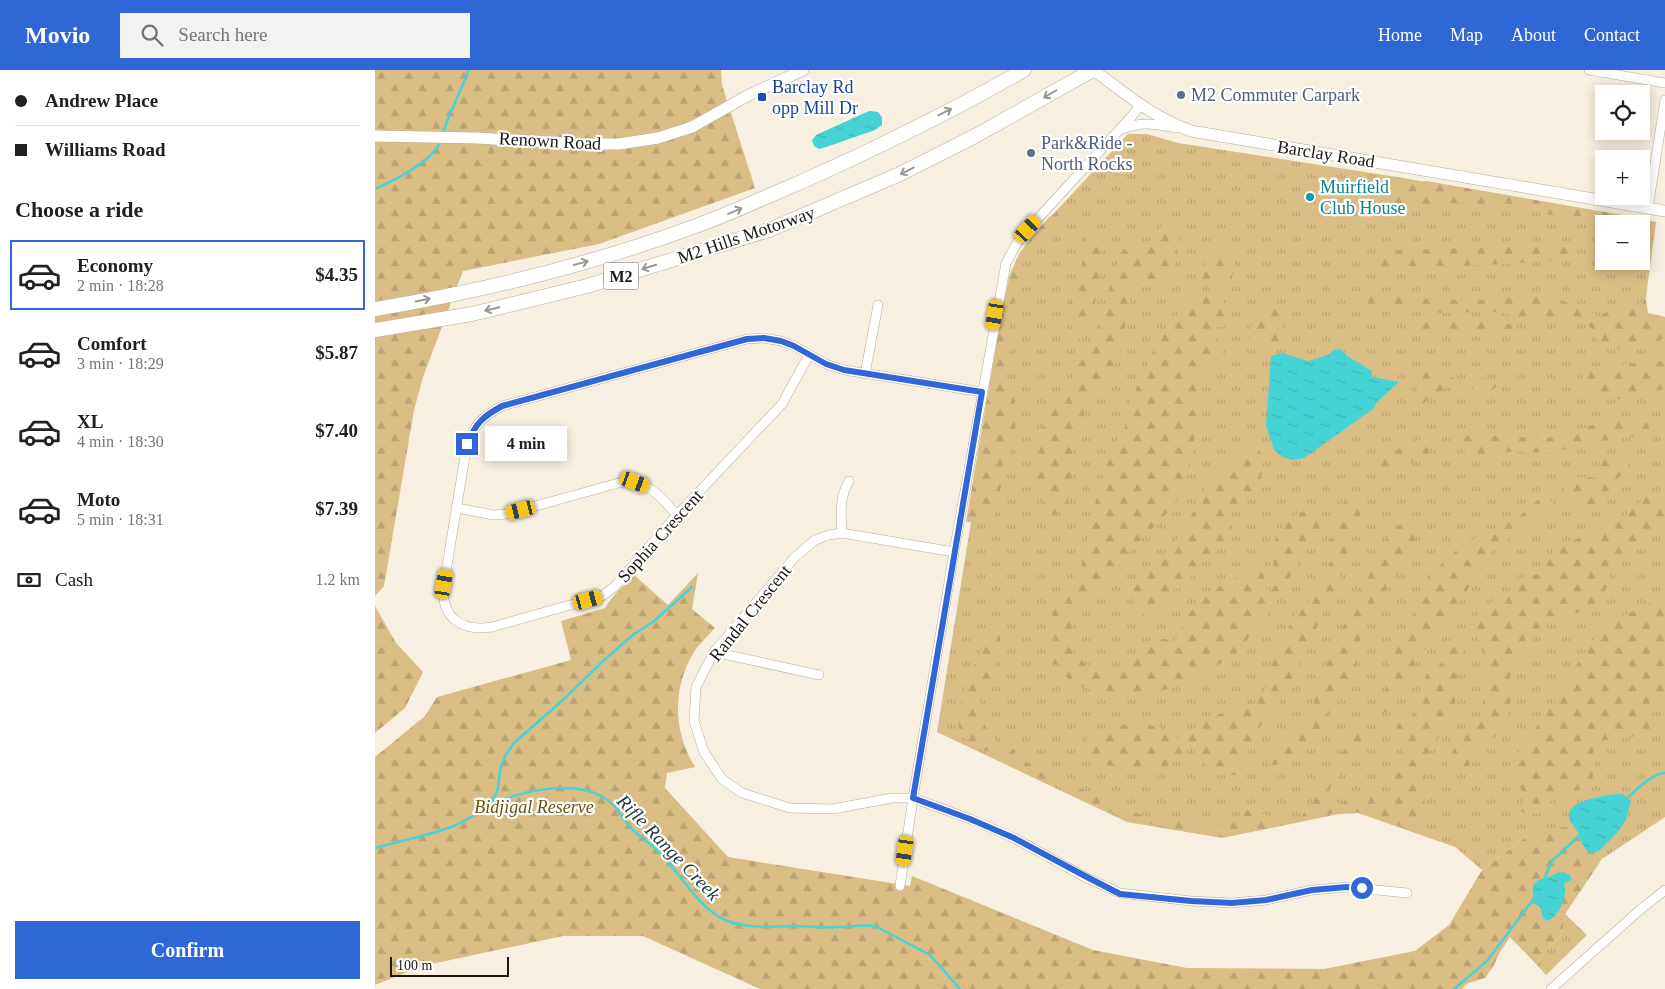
<!DOCTYPE html>
<meta charset="utf-8">
<style>
body{margin:0;font-family:Georgia,serif;background:#f2f2f2;color:#202124;height:100vh;display:flex;flex-direction:column;font-size:19px;white-space:nowrap}
*{box-sizing:border-box;margin:0}
p{font-size:16px;color:#757577}
.icon{flex:none;width:28px;height:28px;fill:none;stroke:currentColor;stroke-width:2;stroke-linecap:round;stroke-linejoin:round}
.map{position:relative;flex:1;overflow:hidden}
.sheet{display:flex;flex-direction:column;background:#fff;width:375px}
.sheet>*{flex:none}
.top-card{display:grid;align-content:center;height:110px;padding:0 15px;background:#fff}
.controls{position:absolute;left:1220px;top:15px;display:grid;gap:10px}
.controls a{display:grid;place-items:center;width:55px;height:55px;border-radius:0px;background:#fff;box-shadow:0 2px 12px #0003;font-size:25px}
.scale{position:absolute;left:15px;bottom:12px;width:119px;box-sizing:border-box;padding-left:5px;border:2px solid #1b1813;border-top:0;font-size:14px;line-height:18px;white-space:nowrap;color:#1b1813;-webkit-text-stroke:4px #fff;paint-order:stroke}
.end{position:absolute;width:22px;height:22px;margin:-11px;border:6px solid #2f67d6;background:#fff;box-shadow:0 0 0 2px #fff}
.from{border-radius:50%}
.bubble{position:absolute;height:35px;border-radius:0px;background:#fff;box-shadow:0 2px 12px #0003;font-size:16px;font-weight:600;line-height:35px;text-align:center}
.car{position:absolute;width:15px;height:30px;margin:-15px -8px;border-radius:6px;box-shadow:0 0 4px 1px #0007;background:linear-gradient(#f5c518 24%,#345 0 40%,#f5c518 0 76%,#345 0 86%,#f5c518 0)}
.top-card b{display:flex;align-items:center;gap:18px;height:48px;font-size:19px}
.top-card b+b{border-top:1px solid #e0e0e0}
.top-card i{width:12px;height:12px;background:#202124}
ul{padding:0;list-style:none}
li{display:flex;align-items:center;gap:15px;height:70px;margin:0 10px 8px;padding:0 5px;border:2px solid transparent;border-radius:0px}
li div{flex:1}
li b{display:block;font-size:19px}
li em{font-style:normal;font-weight:600}
li.on{border-color:#2f67d6}
li>.icon{width:45px;height:45px;stroke-width:1.5}
h2{padding:0 15px;font-size:22px;line-height:60px}
.pay{display:flex;align-items:center;gap:12px;height:55px;padding:0 15px;font-size:19px}
.pay p{margin-inline-start:auto}
.primary-button{display:flex;gap:10px;margin-top:auto;padding:10px 15px}
.primary-button a{flex:1;height:58px;border-radius:0px;background:#2f67d6;color:#fff;font-size:20px;font-weight:600;line-height:58px;text-align:center}
header{display:flex;align-items:center;gap:30px;box-sizing:border-box;height:70px;padding:0 25px;background:#2f67d6;color:#fff}
header strong{font-size:24px}
nav{display:flex;gap:28px;margin-inline-start:auto;font-size:18px}
.search{width:350px;height:45px;background:#f2f2f2;display:flex;align-items:center;gap:12px;box-sizing:border-box;padding:0 18px;border-radius:0px;color:#757577;font-size:19px}
main{display:flex;flex:1;min-height:0}
.map>svg:first-child{display:block}
</style>
<header>
<strong>Movio</strong>
<div class="search"><svg class="icon" aria-label="search" viewBox="0 0 24 24"><circle cx="10" cy="10" r="6"/><path d="M15 15l6 6"/></svg>Search here</div>
<nav><a>Home</a><a>Map</a><a>About</a><a>Contact</a></nav>
</header>
<main>
<section class="sheet">
<div class="top-card">
<b><i class="from"></i>Andrew Place</b>
<b><i></i>Williams Road</b>
</div>
<h2>Choose a ride</h2>
<ul>
<li class="on"><svg class="icon" aria-label="car" viewBox="0 0 24 24"><path d="M5 17H2v-5l4-1 3-4h7l3 4 3 1v5h-3M9 17h6M6 11h13"/><circle cx="7" cy="17" r="2"/><circle cx="17" cy="17" r="2"/></svg><div><b>Economy</b><p>2 min · 18:28</p></div><em>$4.35</em></li>
<li><svg class="icon" aria-label="car" viewBox="0 0 24 24"><path d="M5 17H2v-5l4-1 3-4h7l3 4 3 1v5h-3M9 17h6M6 11h13"/><circle cx="7" cy="17" r="2"/><circle cx="17" cy="17" r="2"/></svg><div><b>Comfort</b><p>3 min · 18:29</p></div><em>$5.87</em></li>
<li><svg class="icon" aria-label="car" viewBox="0 0 24 24"><path d="M5 17H2v-5l4-1 3-4h7l3 4 3 1v5h-3M9 17h6M6 11h13"/><circle cx="7" cy="17" r="2"/><circle cx="17" cy="17" r="2"/></svg><div><b>XL</b><p>4 min · 18:30</p></div><em>$7.40</em></li>
<li><svg class="icon" aria-label="car" viewBox="0 0 24 24"><path d="M5 17H2v-5l4-1 3-4h7l3 4 3 1v5h-3M9 17h6M6 11h13"/><circle cx="7" cy="17" r="2"/><circle cx="17" cy="17" r="2"/></svg><div><b>Moto</b><p>5 min · 18:31</p></div><em>$7.39</em></li>
</ul>
<div class="pay"><svg class="icon" aria-label="cash" viewBox="0 0 24 24"><path d="M3 7h18v10H3z"/><circle cx="12" cy="12" r="2"/></svg>Cash<p>1.2 km</p></div>
<div class="primary-button"><a>Confirm</a></div>
</section>
<div class="map">
<svg width="1290" height="919" viewBox="0 0 1290 919">
<defs>
<pattern id="grass-tufts" width="24" height="20" patternUnits="userSpaceOnUse" patternTransform="scale(1.25)"><rect width="24" height="20" fill="#d9bd85"/><path d="M3 7l-1-3M5 7V3M7 7l1-3M15 17l-1-3M17 17v-4M19 17l1-3" fill="none" stroke="#baa272"/></pattern>
<pattern id="forest-firs" width="22" height="20" patternUnits="userSpaceOnUse" patternTransform="scale(1.25)"><rect width="22" height="20" fill="#d9bd85"/><path d="M5 1l3.5 6h-7zM16 11l3.5 6h-7z" fill="#baa272"/></pattern>
<pattern id="water-ripples" width="26" height="14" patternUnits="userSpaceOnUse" patternTransform="scale(1.25)"><rect width="26" height="14" fill="#46d3d5"/><path d="M2 4q2-2 4 0t4 0M15 11q2-2 4 0t4 0" fill="none" stroke="#3db4b6"/></pattern>
</defs>
<rect width="100%" height="100%" fill="#f7efdf"/>
<g fill="url(#grass-tufts)" fill-rule="evenodd">
<path d="M753 64H772L803 73 1022 107 1281 152 1268 249 1290 252V747L1227 789 1192 757 1154 765 1107 800 1080 777 983 743 964 744 847 768 752 752 562 662 634 218 641 190 655 169ZM1229 154H1266V191H1229Z"/>
<polygon points="1190,844 1212,865 1171,905 1161,894 1175,876 1187,864"/>
</g>
<g fill="url(#forest-firs)">
<polygon points="0,0 346,0 347,15 380,118 224,174 88,201 48,307 39,340 9,516 0,526"/>
<polygon points="1051,111 1253,146 1230,151 1214,148 1168,144 1150,138 1094,133 1061,134 1018,143 974,137 975,127 981,124 1007,127 1022,117"/>
<path d="M687 140 693 143 696 149 694 151 683 150 649 188 638 234 639 244 633 255 640 266 631 306 630 316 638 320C640 334 643 370 637 381 636 384 631 388 628 390L629 410 621 429 619 445 617 448 607 453 591 452 628 234 635 204 645 182 674 147Z"/>
<path d="M792 149 803 163C802 181 804 196 790 209 788 212 785 215 781 216 774 217 768 213 761 215 749 235 752 260 746 282 741 299 726 312 717 327 712 336 707 348 703 358 693 385 697 414 691 441L679 445C669 441 669 434 668 424L661 425V410L667 361 673 333 696 312 701 293 699 263 691 243 692 238 706 213 710 164 715 159H722L728 163V169L720 233 704 268 709 280 715 279 720 275 721 263 745 184 749 179C762 177 774 177 781 165 786 159 785 154 792 149Z"/>
<polygon points="1198,174 1203,185 1200,190 1090,196 1001,197 1005,181"/>
<polygon points="838,175 847,175 862,197 857,206 857,221 851,221 843,208 822,210"/>
<polygon points="994,220 1059,230 1106,230 1175,225 1224,246 1252,233 1260,236 1264,236 1268,229 1271,230 1273,243 1290,247 1290,268 1263,277 1238,279 1224,272 1218,265 1216,258 1211,254 1189,247 1148,249 1124,242 1046,243 1030,237 983,233 983,221"/>
<path d="M822 226C844 226 849 224 854 247L849 257H842L839 263 849 280C844 290 833 295 828 306 822 320 822 336 821 351 819 375 815 411 801 432 790 448 770 464 757 479 746 492 737 506 727 518 715 532 697 545 694 564 692 573 696 581 703 587 753 632 753 567 789 569 792 569 796 570 800 571L816 538 838 520 863 507 869 499 880 495 890 488 889 514 892 520 898 519 901 514C900 503 896 484 899 474 903 456 927 433 946 442L948 447 946 455 891 546 860 585 810 614 773 624 730 625 700 614 690 606 686 595 674 593 670 586 672 580 680 570 676 551 680 536 706 497 717 443 729 406 734 384 750 357 751 341 781 275 812 231Z"/>
<path d="M892 237 919 240 907 253 909 266 906 272 901 274 874 269C875 256 880 243 892 237Z"/>
<polygon points="1011,243 1025,245 1052,253 1109,251 1140,255 1138,261 1042,261"/>
<path d="M1290 292V319C1278 320 1267 326 1255 328 1236 331 1205 329 1207 303 1221 296 1273 291 1290 292Z"/>
<path d="M1048 297 1066 306 1079 308 1070 319 1053 329 1049 334 1039 331 1037 325C1042 317 1046 312 1040 303L1042 298Z"/>
<polygon points="1114,308 1120,311 1121,317 1108,327 1102,327 1098,321 1100,309"/>
<polygon points="1241,346 1264,347 1274,355 1274,361 1269,365 1205,374 1178,383 1136,382 1096,385 1091,385 1088,379 1089,367 1095,365 1171,368 1199,362"/>
<path d="M1054 369 1056 375 1054 384C1037 391 1012 408 994 398L997 392 1003 389 1042 370Z"/>
<path d="M875 376H882L888 388 886 411 879 424 862 434 857 439 856 453 859 462 851 472 834 484 809 516 798 520C792 532 788 546 775 551L759 535 758 521 762 508 772 499 785 492 796 479 823 434 833 409 860 391Z"/>
<path d="M1232 387H1251L1255 391V397L1240 411 1241 424C1235 428 1228 435 1221 437 1218 438 1213 438 1210 438 1196 439 1190 436 1190 422 1190 405 1206 406 1219 408L1226 391Z"/>
<path d="M985 421 991 426 964 508 927 590 902 637 879 664 863 705H840L817 677 788 700 727 695 708 685 705 679 707 672C711 669 715 665 719 662 737 652 766 653 785 657 793 668 805 671 817 665L819 658 850 641H864L878 635 896 612 894 599 898 576 906 573 913 563 914 556 921 544 941 523 950 508 957 489 955 472 973 426 978 422Z"/>
<path d="M1275 421 1281 423 1278 428 1281 433 1285 429 1287 423 1290 424V452L1276 461 1237 499C1233 505 1234 511 1232 517 1221 542 1190 547 1168 554L1164 559 1153 564 1148 576 1151 581 1135 606V635L1129 657 1120 667 1096 683 1094 696 1092 701 1076 700 1073 694 1080 676 1106 646 1108 639V627L1112 605 1109 585 1098 556 1102 545 1113 534 1135 522 1148 507 1169 503 1176 484 1180 479 1250 446Z"/>
<polygon points="1164,429 1171,429 1177,431 1177,437 1170,445 1122,476 1101,499 1092,521 1044,588 1016,635 1012,641 1001,647 999,640 1005,638 1012,615 1013,595 1015,588 1034,560 1055,505 1088,474 1140,450"/>
<path d="M1033 451H1039L1044 456V462L1026 494 1022 506 997 537 985 568 979 610 975 617 956 636 947 662 939 675 910 694 896 695 893 694C900 675 918 660 936 654L944 609 999 490 1020 458Z"/>
<path d="M323 503 317 539 340 558C333 566 325 573 319 582 297 618 298 662 320 697L292 703 290 718 353 787 535 816 537 806 718 880 812 898 949 899 1040 881 1074 855 1107 800 1154 765 1172 758 1192 757 1227 789 1190 844 1187 864 1175 876 1161 894 1135 867 1125 882 1118 897 1110 908 1091 914 1087 919H385L268 866H188L47 896 0 915V687L50 646 62 627 196 590 186 551 230 538C237 525 249 516 259 505L293 535Z"/>
<path d="M1290 522V621C1269 630 1271 639 1275 659L1271 665 1223 671 1218 682 1219 702 1217 710 1207 719 1180 727 1170 739 1161 744 1148 743 1144 738 1152 727 1136 705 1137 696 1142 684 1177 636 1199 599 1231 553 1268 537Z"/>
<polygon points="0,536 21,573 48,602 30,638 0,663"/>
<path d="M620 562 624 563 626 574 619 601 605 630 606 650 618 668 639 680 640 687 733 732 767 745 789 751 812 752 832 760 851 753 873 740 903 748 904 756 848 767 752 750 640 696 585 666C578 635 602 592 614 563Z"/>
<path d="M1084 575 1088 580 1081 611 1080 637 1054 685 1051 693 1049 742 1042 762 987 742H963L922 752 924 746H927L945 721 985 653 988 651 991 659 982 682 951 723 956 730 961 734C974 733 985 724 998 724L1007 733 1013 732 1018 728C1018 722 1017 715 1018 709 1019 700 1025 692 1027 683 1028 673 1019 668 1022 657 1026 647 1030 650 1037 647 1040 645 1046 638 1047 635 1053 625 1049 616 1051 605 1056 601 1064 597 1067 592 1073 583 1073 578 1084 575Z"/>
</g>
<g fill="url(#water-ripples)">
<polygon points="494,41 503,42 507,47 507,55 500,60 451,77 444,79 439,76 437,70 441,65"/>
<polygon points="966,279 972,286 997,301 997,307 1024,312 1002,332 998,339 929,388 918,390 907,387 899,379 891,356 896,286 907,283 933,291 953,285 959,280"/>
<path d="M1244 724 1249 725 1256 731 1251 750 1242 763 1224 781 1216 783 1213 782C1208 776 1206 771 1204 764 1201 758 1195 753 1194 747 1191 730 1232 725 1244 724Z"/>
<path d="M1185 802 1195 805 1197 810 1189 813C1193 826 1185 846 1172 851L1168 848 1165 837 1159 833C1154 803 1166 813 1185 802Z"/>
</g>
<g fill="none" stroke-linecap="round" stroke-linejoin="round">
<g stroke="#46d3d5" stroke-width="2.5">
<polyline points="68,63 73,49 94,0"/>
<path d="M0 119C20 110 57 92 66 71"/>
<path d="M1252 728C1263 719 1276 704 1290 703"/>
<polyline points="117,734 123,718 125,700 130,686 139,673 189,629 227,592 259,564 278,552 317,517"/>
<path d="M0 778C25 771 52 766 76 757 95 750 106 739 123 732 150 720 198 711 226 726 245 737 243 744 256 758 264 767 274 772 282 780 305 802 322 837 350 850 374 860 396 856 421 856 435 856 448 858 462 857 475 857 487 854 500 856L555 885 585 919"/>
<polyline points="1169,809 1177,791 1206,764"/>
<polyline points="1079,919 1112,891 1160,827"/>
</g>
<g stroke="#b4ad9d" stroke-width="10">
<g id="minor">
<polyline points="1214,0 1290,13"/>
<path d="M747 59C768 51 779 54 801 58"/>
<polyline points="1273,138 1290,30"/>
<path d="M434 285 407 334 302 445 239 517 227 526 117 557C86 562 65 547 69 514L92 374C101 353 107 347 127 336L372 269 389 268 406 271 419 276 451 294 469 300 607 322"/>
<polyline points="490,304 503,235"/>
<path d="M82 438 119 445 132 444 247 412C275 412 284 425 302 445"/>
<path d="M467 463C466 444 464 428 474 411"/>
<polyline points="579,482 467,463 454,465 440,470 420,487 339,582 321,617 319,651 329,682 347,709 367,723 415,738 458,739 517,728 538,728 595,749 639,768 710,807 745,823 816,831 857,833 891,830 937,820 972,817 1032,823"/>
<polyline points="339,582 444,605"/>
<polyline points="525,816 538,728 579,482 631,193 645,168 757,46 765,35"/>
<polyline points="1176,919 1266,839 1290,820"/>
</g>
</g>
<g stroke="#b4ad9d" stroke-width="12">
<g id="major">
<path d="M718 0C752 24 775 46 816 61L1290 141"/>
<polyline points="0,66 102,68 206,74 244,74 283,68 317,57 372,26 428,0"/>
</g>
</g>
<g stroke="#b4ad9d" stroke-width="15">
<g id="highway">
<path d="M0 239C108 221 215 195 318 157 355 144 390 127 426 112 502 78 577 41 649 0"/>
<polyline points="0,260 97,244 212,216 394,160 525,104 602,65 718,0"/>
</g>
</g>
<use href="#minor" stroke="#fff" stroke-width="9"/>
<use href="#major" stroke="#fff" stroke-width="11"/>
<use href="#highway" stroke="#fff" stroke-width="14"/>
</g>
<defs><path id="oneway-shaft" d="M-6 0H5M1.5-3L5.5 0L1.5 3" fill="none" stroke-width="1.6" stroke-linecap="round" stroke-linejoin="round" transform="scale(1.25)"/></defs>
<g stroke="#989795">
<use href="#oneway-shaft" transform="translate(675 24) rotate(150)"/>
<use href="#oneway-shaft" transform="translate(570 42) rotate(-27)"/>
<use href="#oneway-shaft" transform="translate(532 101) rotate(153)"/>
<use href="#oneway-shaft" transform="translate(360 141) rotate(-23)"/>
<use href="#oneway-shaft" transform="translate(206 193) rotate(-15)"/>
<use href="#oneway-shaft" transform="translate(274 197) rotate(163)"/>
<use href="#oneway-shaft" transform="translate(48 230) rotate(-12)"/>
<use href="#oneway-shaft" transform="translate(117 239) rotate(167)"/>
</g>
<g fill="none" stroke-linecap="round" stroke-linejoin="round">
<path stroke="#2f67d6" stroke-width="6" d="M92 374C101 353 107 347 127 336L372 269 389 268 406 271 419 276 451 294 469 300 607 322 538 728 595 749 639 768 710 806 745 824 816 831 857 833 891 830 937 820 972 817 987 818"/>
</g>
<g fill="#5c6f8a" stroke="#fff" stroke-width="2">
<circle cx="806" cy="25" r="5"/>
<circle cx="656" cy="83" r="5"/>
</g>
<rect fill="#1a4fb4" stroke="#fff" stroke-width="2" x="382" y="22" width="10" height="10" rx="2.5"/>
<circle fill="#0f9aa8" stroke="#fff" stroke-width="2" cx="935" cy="127" r="5"/>
<g text-anchor="middle" stroke-width="4.5" stroke-linejoin="round" paint-order="stroke">
<rect fill="#fff" stroke="#5f5d5a" stroke-width="1" x="228.5" y="192.5" width="35" height="27" rx="4"/>
<g font-size="16" font-weight="bold" fill="#1b1813">
<text x="246" y="212">M2</text>
</g>
<g font-size="18" fill="#164399" stroke="#fff" text-anchor="start">
<text x="397" y="23">Barclay Rd<tspan x="397" dy="21">opp Mill Dr</tspan></text>
</g>
<g font-size="18" fill="#4e5e75" stroke="#fff" text-anchor="start">
<text x="816" y="31">M2 Commuter Carpark</text>
<text x="666" y="79">Park&amp;Ride -<tspan x="666" dy="21">North Rocks</tspan></text>
</g>
<g font-size="18" fill="#1b1813" stroke="#fff">
<text transform="translate(175 71) rotate(3)" y="6">Renown Road</text>
<text transform="translate(951 84) rotate(9)" y="6">Barclay Road</text>
<text transform="translate(371 165) rotate(-19)" y="6">M2 Hills Motorway</text>
<text transform="translate(285 466) rotate(-48)" y="6">Sophia Crescent</text>
<text transform="translate(375 543) rotate(-51)" y="6">Randal Crescent</text>
</g>
<g font-size="18" fill="#0d838f" stroke="#fff" text-anchor="start">
<text x="945" y="123">Muirfield<tspan x="945" dy="21">Club House</tspan></text>
</g>
<g font-size="18" font-style="italic" fill="#6d520b" stroke="#fff">
<text x="159" y="743">Bidjigal Reserve</text>
</g>
<g font-size="19" font-style="italic" fill="#22393a" stroke="#fff">
<text transform="translate(294 777) rotate(46)" y="7">Rifle Range Creek</text>
</g>
</g>
</svg>
<div class="controls">
<a><svg class="icon" aria-label="locate" viewBox="0 0 24 24"><circle cx="12" cy="12" r="6"/><path d="M12 2v4M12 18v4M2 12h4M18 12h4"/></svg></a>
<a>+</a>
<a>−</a>
</div>
<div class="scale">100 m</div>
<i class="end from" style="left:987px;top:818px"></i>
<i class="end" style="left:92px;top:374px"></i>
<div class="bubble" style="left:110px;top:356px;width:82px">4 min</div>
<i class="car" style="left:653px;top:159px;rotate:42deg"></i>
<i class="car" style="left:620px;top:245px;rotate:190deg"></i>
<i class="car" style="left:260px;top:412px;rotate:110deg"></i>
<i class="car" style="left:146px;top:440px;rotate:256deg"></i>
<i class="car" style="left:69px;top:514px;rotate:10deg"></i>
<i class="car" style="left:213px;top:530px;rotate:75deg"></i>
<i class="car" style="left:530px;top:781px;rotate:188deg"></i>
</div>
</main>
